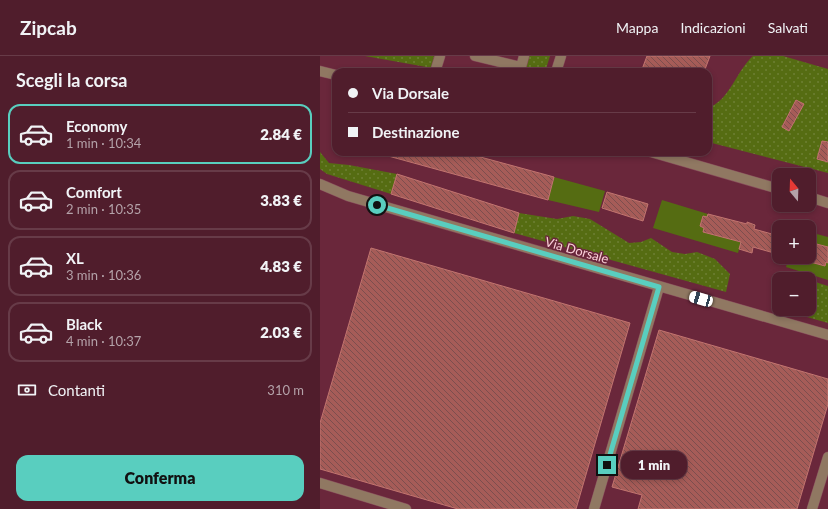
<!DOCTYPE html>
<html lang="it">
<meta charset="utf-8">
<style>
body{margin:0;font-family:Lato,sans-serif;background:#5a2a38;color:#f1f3f6;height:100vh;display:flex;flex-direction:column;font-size:15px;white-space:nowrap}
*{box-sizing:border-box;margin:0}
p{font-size:13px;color:#b4a2a9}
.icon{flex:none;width:22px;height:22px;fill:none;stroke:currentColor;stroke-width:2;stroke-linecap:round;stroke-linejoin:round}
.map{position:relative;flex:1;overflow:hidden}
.panel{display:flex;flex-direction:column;background:#501d2c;width:320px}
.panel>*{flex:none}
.top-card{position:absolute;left:12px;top:12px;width:380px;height:88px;border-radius:12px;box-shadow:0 2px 6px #0003,0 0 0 1px #673b48;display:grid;align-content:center;height:88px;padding:0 16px;background:#501d2c}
.needle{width:26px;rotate:341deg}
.controls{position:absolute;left:452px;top:112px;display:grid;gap:8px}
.controls a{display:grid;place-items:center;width:44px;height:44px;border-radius:8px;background:#501d2c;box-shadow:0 2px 6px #0003,0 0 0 1px #673b48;font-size:20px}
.end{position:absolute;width:18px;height:18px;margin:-9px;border:5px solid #59cebf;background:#111;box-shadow:0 0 0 2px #111}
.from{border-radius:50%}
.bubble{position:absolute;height:28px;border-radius:12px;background:#501d2c;box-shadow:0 2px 6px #0003,0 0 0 1px #673b48;font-size:13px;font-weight:800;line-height:28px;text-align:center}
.car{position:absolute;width:12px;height:24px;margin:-12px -6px;border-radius:5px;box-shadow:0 0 3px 1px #0007;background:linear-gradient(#fff 24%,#345 0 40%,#fff 0 76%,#345 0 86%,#fff 0)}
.top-card b{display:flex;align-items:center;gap:14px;height:38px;font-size:15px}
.top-card b+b{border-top:1px solid #673b48}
.top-card i{width:10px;height:10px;background:#f1f3f6}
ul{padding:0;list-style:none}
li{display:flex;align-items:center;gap:12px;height:60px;margin:0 8px 6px;padding:0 8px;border:2px solid #673b48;border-radius:12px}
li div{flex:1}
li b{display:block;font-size:15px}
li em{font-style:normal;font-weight:800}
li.selected{border-color:#59cebf}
li>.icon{width:36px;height:36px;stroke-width:1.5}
h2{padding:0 16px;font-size:18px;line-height:48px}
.pay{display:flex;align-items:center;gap:10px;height:44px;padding:0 16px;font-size:15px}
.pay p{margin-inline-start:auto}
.action{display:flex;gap:8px;margin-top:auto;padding:8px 16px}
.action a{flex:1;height:46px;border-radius:12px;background:#59cebf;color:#111;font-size:16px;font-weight:800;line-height:46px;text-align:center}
header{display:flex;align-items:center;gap:24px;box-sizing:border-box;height:56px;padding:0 20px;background:#501d2c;border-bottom:1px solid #673b48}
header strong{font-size:19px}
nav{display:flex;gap:22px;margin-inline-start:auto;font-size:14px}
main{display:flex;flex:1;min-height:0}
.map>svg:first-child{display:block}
</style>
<header>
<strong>Zipcab</strong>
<nav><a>Mappa</a><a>Indicazioni</a><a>Salvati</a></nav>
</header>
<main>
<section class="panel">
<h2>Scegli la corsa</h2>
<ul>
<li class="selected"><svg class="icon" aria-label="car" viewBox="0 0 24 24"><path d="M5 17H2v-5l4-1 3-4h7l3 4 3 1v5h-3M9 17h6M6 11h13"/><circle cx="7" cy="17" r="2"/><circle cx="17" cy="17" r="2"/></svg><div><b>Economy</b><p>1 min · 10:34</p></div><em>2.84 €</em></li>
<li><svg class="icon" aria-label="car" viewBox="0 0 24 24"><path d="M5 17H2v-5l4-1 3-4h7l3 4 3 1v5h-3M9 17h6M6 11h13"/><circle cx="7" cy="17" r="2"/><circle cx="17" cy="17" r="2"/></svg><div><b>Comfort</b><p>2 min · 10:35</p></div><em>3.83 €</em></li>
<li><svg class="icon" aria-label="car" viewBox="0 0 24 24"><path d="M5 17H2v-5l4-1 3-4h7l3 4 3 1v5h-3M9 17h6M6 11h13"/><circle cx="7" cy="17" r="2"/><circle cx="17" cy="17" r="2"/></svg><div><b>XL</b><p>3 min · 10:36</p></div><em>4.83 €</em></li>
<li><svg class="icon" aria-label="car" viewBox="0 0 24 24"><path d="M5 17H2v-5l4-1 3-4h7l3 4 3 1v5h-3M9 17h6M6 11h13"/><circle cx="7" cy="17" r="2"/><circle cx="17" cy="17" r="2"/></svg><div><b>Black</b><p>4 min · 10:37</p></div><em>2.03 €</em></li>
</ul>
<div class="pay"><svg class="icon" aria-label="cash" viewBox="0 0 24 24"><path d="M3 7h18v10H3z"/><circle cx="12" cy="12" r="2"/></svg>Contanti<p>310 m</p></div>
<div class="action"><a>Conferma</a></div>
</section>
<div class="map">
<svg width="508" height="453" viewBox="0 0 508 453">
<defs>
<pattern id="garden-dots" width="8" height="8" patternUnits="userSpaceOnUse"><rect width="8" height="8" fill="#556c12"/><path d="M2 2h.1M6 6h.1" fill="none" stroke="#6e8034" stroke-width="1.8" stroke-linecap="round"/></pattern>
<pattern id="building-back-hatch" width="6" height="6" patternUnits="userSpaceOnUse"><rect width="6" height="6" fill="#a65c58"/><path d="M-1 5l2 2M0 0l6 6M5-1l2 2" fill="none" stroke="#7d4e4e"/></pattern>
</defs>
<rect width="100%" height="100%" fill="#6a273b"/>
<g fill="#556c12">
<polygon points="234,121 285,135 279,156 228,144"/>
<polygon points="342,144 388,158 387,161 383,160 380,170 384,172 383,176 421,186 418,197 333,172"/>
<polygon points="489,176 508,181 508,191 489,186"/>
<polygon points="469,201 504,210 506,206 508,207 508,224 466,211"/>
</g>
<g fill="url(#garden-dots)" fill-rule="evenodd">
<polygon points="45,0 114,0 112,12"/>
<polygon points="206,0 230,0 225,16 201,16"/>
<path d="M433 0H463L508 13V86L502 85 497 103 508 106V117L388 86V52C409 45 417 14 433 0ZM476 44 483 49 469 75 462 70Z"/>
<polygon points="0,96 9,107 29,109 77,118 71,138 7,118 0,113"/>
<polygon points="199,157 237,163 253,160 270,163 309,187 321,186 331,182 352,196 365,198 377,196 395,203 410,218 406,236 194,177"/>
<polygon points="489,224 508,230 508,267 459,253 489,253"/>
</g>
<g fill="url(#building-back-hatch)" stroke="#c27570">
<polygon points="327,0 390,0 384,16 321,16"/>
<polygon points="476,44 484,48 469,75 462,71"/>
<polygon points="502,85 508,86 508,106 497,103"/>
<polygon points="61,96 142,96 234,121 228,144 61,98"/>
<polygon points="77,118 199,157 194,177 71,138"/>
<polygon points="287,136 328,148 323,165 282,152"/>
<polygon points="388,158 427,168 427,166 435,169 434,173 459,180 459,201 469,201 468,205 453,201 454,197 433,191 432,197 419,193 421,186 383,176 384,172 380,170 383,160 387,161"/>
<polygon points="489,186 508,191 508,207 506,206 505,210 472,201 489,201"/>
<polygon points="51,192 310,267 256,453 138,453 0,413 0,367"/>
<polygon points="339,274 508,323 508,348 477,453 318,453 322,439 292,431"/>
</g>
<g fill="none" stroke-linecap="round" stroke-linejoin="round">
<g stroke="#87495a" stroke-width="11">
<g id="minor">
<polyline points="155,0 201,11 204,0"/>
<polyline points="0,15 16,19"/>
<polyline points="115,16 120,0"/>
<polyline points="236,16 241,0"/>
<polyline points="331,96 459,133"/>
<polyline points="0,128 28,140 508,279"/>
<polyline points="489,141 508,147"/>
<polyline points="0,427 86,453"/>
<polyline points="274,453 339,231"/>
<polyline points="492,453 508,401"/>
</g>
</g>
<use href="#minor" stroke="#907862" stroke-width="10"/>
</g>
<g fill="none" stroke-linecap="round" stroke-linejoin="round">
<polyline stroke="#59cebf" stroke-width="5" points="57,149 339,231 287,409"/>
</g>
<g text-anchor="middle" stroke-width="3" stroke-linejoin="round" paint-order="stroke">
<g font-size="13" fill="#facfd8" stroke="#6a273b">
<text transform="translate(257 194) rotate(16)" y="5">Via Dorsale</text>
</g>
</g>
</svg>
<div class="controls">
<a><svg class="needle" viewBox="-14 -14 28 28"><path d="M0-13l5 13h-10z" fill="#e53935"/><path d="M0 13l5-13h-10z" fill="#b4a2a9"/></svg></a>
<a>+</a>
<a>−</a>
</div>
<i class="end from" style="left:57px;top:149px"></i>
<i class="end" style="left:287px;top:409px"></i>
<div class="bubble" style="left:301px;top:395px;width:66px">1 min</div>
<i class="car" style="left:381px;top:243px;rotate:286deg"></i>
<div class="top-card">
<b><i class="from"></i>Via Dorsale</b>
<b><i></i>Destinazione</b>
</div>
</div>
</main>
